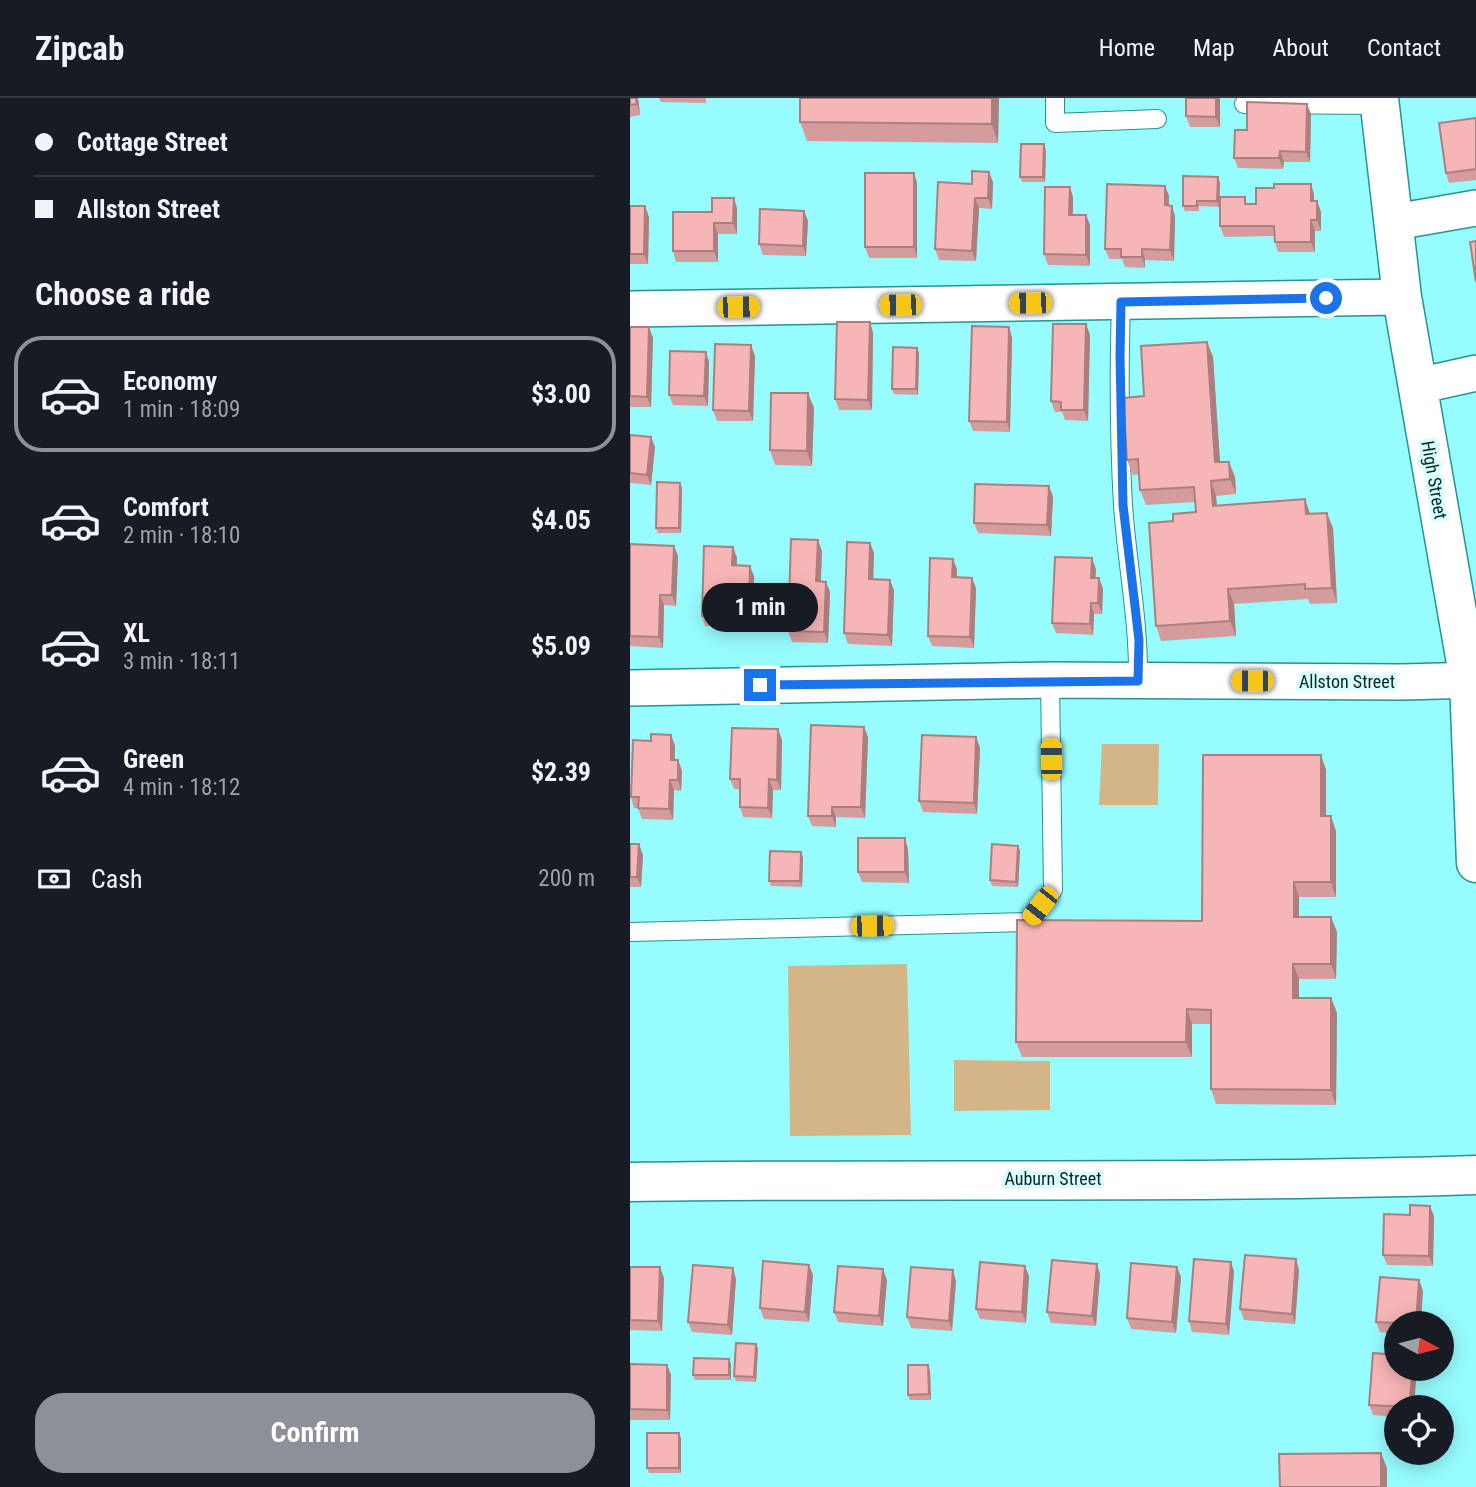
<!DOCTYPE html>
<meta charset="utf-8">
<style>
body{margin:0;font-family:"Roboto Condensed",sans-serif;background:#242831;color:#f1f3f6;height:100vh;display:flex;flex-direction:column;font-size:26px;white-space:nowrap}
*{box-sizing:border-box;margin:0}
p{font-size:23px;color:#9ea1a6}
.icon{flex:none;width:38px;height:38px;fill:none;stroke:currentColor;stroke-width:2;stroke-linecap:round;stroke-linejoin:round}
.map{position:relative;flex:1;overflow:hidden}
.side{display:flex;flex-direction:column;background:#171b24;width:630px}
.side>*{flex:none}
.top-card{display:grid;align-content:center;height:154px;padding:0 35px;background:#171b24}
.needle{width:46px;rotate:97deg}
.tools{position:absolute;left:754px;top:1213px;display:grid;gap:14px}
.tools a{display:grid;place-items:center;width:70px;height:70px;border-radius:50%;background:#171b24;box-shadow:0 4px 18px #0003;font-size:35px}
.end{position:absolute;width:32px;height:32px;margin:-16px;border:9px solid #1a73e8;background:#fff;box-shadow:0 0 0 4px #fff}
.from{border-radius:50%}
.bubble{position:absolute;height:49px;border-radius:24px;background:#171b24;box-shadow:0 4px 18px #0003;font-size:23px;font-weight:700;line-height:49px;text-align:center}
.car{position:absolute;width:21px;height:42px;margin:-21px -10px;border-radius:9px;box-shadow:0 0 5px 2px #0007;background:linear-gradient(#f5c518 24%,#345 0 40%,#f5c518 0 76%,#345 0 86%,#f5c518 0)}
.top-card b{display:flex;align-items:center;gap:24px;height:66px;font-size:26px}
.top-card b+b{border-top:2px solid #363941}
.top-card i{width:18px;height:18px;background:#f1f3f6}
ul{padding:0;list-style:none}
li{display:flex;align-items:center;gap:21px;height:116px;margin:0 14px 10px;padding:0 21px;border:4px solid transparent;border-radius:28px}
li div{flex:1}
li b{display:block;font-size:26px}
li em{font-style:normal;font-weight:700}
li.on{border-color:#8c9099}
li>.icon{width:63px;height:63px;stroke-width:1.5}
h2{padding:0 35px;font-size:32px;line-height:84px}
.pay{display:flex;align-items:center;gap:18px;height:77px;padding:0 35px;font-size:26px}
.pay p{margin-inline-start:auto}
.action{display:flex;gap:14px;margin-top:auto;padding:14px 35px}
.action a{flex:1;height:80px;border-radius:28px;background:#8c9099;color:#fff;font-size:28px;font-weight:700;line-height:80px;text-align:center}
header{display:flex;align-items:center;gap:42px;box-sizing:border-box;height:98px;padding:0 35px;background:#171b24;border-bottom:2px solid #363941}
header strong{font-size:33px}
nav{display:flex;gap:38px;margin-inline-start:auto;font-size:24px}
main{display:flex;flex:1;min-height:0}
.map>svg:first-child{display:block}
</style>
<header>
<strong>Zipcab</strong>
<nav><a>Home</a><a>Map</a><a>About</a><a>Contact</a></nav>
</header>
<main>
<section class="side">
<div class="top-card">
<b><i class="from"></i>Cottage Street</b>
<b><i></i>Allston Street</b>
</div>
<h2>Choose a ride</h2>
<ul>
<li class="on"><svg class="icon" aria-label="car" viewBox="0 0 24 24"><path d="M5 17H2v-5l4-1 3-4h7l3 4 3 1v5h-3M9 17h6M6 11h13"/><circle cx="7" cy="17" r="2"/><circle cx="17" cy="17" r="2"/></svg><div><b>Economy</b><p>1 min · 18:09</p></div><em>$3.00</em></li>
<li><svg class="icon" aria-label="car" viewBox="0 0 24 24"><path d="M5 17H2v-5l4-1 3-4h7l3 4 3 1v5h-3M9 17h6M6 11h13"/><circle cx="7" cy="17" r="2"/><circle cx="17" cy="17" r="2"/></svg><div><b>Comfort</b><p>2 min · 18:10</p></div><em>$4.05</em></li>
<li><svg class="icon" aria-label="car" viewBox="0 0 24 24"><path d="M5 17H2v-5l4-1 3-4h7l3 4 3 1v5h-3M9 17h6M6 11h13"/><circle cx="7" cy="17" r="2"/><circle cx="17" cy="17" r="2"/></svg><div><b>XL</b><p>3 min · 18:11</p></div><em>$5.09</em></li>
<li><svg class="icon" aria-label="car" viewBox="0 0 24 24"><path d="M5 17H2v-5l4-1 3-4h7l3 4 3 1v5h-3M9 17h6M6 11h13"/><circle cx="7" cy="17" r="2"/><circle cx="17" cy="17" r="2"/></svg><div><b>Green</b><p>4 min · 18:12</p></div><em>$2.39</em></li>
</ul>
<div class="pay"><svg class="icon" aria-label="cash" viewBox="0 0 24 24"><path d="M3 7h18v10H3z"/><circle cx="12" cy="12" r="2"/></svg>Cash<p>200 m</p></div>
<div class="action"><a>Confirm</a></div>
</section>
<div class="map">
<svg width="846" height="1389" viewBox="0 0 846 1389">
<rect width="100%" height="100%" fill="#97fcfe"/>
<g fill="#d3b588">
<polygon points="472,646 529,646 528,707 469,707"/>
<polygon points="277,866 281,1037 160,1038 158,868"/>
<polygon points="324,962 420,963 420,1012 324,1013"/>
</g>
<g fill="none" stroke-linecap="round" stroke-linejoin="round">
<g stroke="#229396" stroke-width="20">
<g id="lane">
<polyline points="425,0 425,25 527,21"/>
<polyline points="614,6 750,7"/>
<path d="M491 204C489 271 489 340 493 407 497 466 509 523 508 583"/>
<polyline points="0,834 397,824 423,792 420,582"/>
</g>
</g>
<g stroke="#229396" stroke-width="38">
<g id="street">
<polyline points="765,124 846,110"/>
<polyline points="0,211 772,199"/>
<polyline points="788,288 846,275"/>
<polyline points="0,590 420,582 773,584 846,582"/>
</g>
</g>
<g stroke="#229396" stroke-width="41">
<path id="secondary" d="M0 1084C282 1080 564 1086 846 1077"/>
</g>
<g stroke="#229396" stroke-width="41">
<polyline id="primary" points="749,0 772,199 839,582 846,765"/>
</g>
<use href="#lane" stroke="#fff" stroke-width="18"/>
<use href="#street" stroke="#fff" stroke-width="35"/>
<use href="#secondary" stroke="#fff" stroke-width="38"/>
<use href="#primary" stroke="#fff" stroke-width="38"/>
</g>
<g fill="#d49c9d">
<polygon points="0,0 8,0 10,17 0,19"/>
<polygon points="29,0 76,0 76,5 31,4"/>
<polygon points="170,0 369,0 368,45 177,43 170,24"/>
<polygon points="590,0 590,29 560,29 556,18"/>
<polygon points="681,16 680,64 654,64 653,71 608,70 604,60"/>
<polygon points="846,20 846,82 819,85 816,75"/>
<polygon points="416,52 415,84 392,84 390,79"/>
<polygon points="284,75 287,85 287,160 239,160 235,149"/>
<polygon points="363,84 362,111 349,110 346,163 309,162 305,151 342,86"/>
<polygon points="590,85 589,109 569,108 569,113 555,113 553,108"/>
<polygon points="535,88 539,98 539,108 545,118 544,163 515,162 515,170 495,169 492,161 479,161 475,151"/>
<polygon points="684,96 684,103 687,103 691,114 691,133 685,133 685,154 648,154 645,144 644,138 594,139 590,128 615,99 617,106 626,106"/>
<polygon points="443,99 443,117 456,117 460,127 460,168 418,167 414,156"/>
<polygon points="0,108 19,119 18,166 0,166"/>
<polygon points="107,110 107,136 88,136 88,164 46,164 43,153 82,114"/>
<polygon points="174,113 178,123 176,158 133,157 129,146"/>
<polygon points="240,224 243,235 242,312 209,312 205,301"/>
<polygon points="0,229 23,240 21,309 0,309"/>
<polygon points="379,229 382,240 380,334 343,333 339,323"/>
<polygon points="460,237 458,323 435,322 432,314 425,314 421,303"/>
<polygon points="577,244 583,259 590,364 605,379 606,396 586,398 587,407 675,401 680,416 703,430 707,505 680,506 678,501 604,506 606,538 531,543 526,528 543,423 566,414 565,404 516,407 510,392 509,376 503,377 497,362 514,298"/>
<polygon points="287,250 289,255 288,297 264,296 262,291"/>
<polygon points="76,254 79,264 78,308 43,307 39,297"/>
<polygon points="125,258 123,323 87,323 83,312"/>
<polygon points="184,310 182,368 145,367 140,352"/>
<polygon points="0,337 25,349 21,387 0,385"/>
<polygon points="50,385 52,390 51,435 28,435 26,430"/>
<polygon points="419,388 423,399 421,438 348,435 344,425"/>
<polygon points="240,445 244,455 243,481 264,492 262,548 218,546 214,535"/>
<polygon points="0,446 44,448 48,458 46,508 34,507 33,550 0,548"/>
<polygon points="103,449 107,460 107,467 124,478 123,518 105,518 105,529 75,528 72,518"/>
<polygon points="192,453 191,483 196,484 200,494 198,545 162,544 158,533"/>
<polygon points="327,471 326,479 346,490 344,550 302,548 298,538"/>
<polygon points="466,471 465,480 469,480 473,491 472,516 464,516 463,537 426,535 422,525"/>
<polygon points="41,637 45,648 45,662 48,662 52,673 51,693 44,692 43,722 12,721 8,710 4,710 1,699 21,643"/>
<polygon points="238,639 235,720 206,719 206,729 182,728 178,718"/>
<polygon points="346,639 350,650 347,716 293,714 289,703"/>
<polygon points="152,642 151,692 143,692 142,720 113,719 110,709 110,691 104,691 100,681"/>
<polygon points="691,657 696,672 696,718 706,733 706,799 669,799 669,819 707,834 706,881 669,881 669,900 701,900 707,915 706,1007 586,1006 581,991 581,926 562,926 562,959 392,959 386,944 572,823"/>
<polygon points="0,746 13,757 11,789 0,789"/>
<polygon points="388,748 390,753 388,789 362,788 360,782"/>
<polygon points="278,751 279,785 232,784 228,774"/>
<polygon points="171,754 173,760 172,789 141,788 139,783"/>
<polygon points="780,1117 804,1118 803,1168 757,1167 753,1157"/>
<polygon points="601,1164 604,1174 599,1237 562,1234 559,1223"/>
<polygon points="179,1167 183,1177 179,1224 134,1221 130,1210"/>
<polygon points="0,1169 34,1180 32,1233 0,1232"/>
<polygon points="547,1169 551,1179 546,1235 501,1231 497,1220"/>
<polygon points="669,1172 665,1226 614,1222 610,1211"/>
<polygon points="470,1176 466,1228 421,1225 417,1214"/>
<polygon points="399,1178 396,1225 350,1221 346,1211"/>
<polygon points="106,1181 102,1237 62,1234 58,1224"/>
<polygon points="257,1182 253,1228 208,1224 204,1214"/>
<polygon points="789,1182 793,1193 766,1225 766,1236 750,1234 746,1224"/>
<polygon points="326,1183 322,1233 281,1230 277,1219"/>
<polygon points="126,1246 128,1251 126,1284 106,1283 104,1278"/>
<polygon points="99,1261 101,1266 101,1282 65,1282 63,1277"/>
<polygon points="0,1266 37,1267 41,1277 40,1322 0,1322"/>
<polygon points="298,1267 300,1273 301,1302 280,1302 278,1297"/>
<polygon points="739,1307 766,1309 766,1319 743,1317"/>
<polygon points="51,1340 51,1375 19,1375 17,1370"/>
</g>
<g fill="#ac7f7f">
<polygon points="6,0 8,0 10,17 7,6"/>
<polygon points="362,0 369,0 368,45 362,26"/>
<polygon points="586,0 590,0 590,29 586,19"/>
<polygon points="677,6 681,16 680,64 676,54"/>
<polygon points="414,46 416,52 415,84 413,79"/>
<polygon points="650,53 654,64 653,71 649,60"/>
<polygon points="359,74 363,84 362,111 358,100"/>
<polygon points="284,75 287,85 287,160 284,149"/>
<polygon points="588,79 590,85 589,109 587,103"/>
<polygon points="681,86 684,96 684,114 681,103"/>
<polygon points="535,88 539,98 538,118 535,107"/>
<polygon points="440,89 443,99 443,127 439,117"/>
<polygon points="104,100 107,110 107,136 103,125"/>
<polygon points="345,100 349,110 346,163 342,153"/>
<polygon points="687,103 691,114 691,133 687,122"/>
<polygon points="15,108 19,119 18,166 14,156"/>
<polygon points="542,108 545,118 544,163 540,152"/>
<polygon points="174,113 178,123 176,158 173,148"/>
<polygon points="456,117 460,127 460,168 456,157"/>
<polygon points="681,122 685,133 685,154 681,144"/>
<polygon points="84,125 88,136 88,164 84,153"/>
<polygon points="512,151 515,162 515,170 512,159"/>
<polygon points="240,224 243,235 242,312 238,302"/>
<polygon points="456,226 460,237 458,323 454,312"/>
<polygon points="19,229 23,240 21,309 17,299"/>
<polygon points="379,229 382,240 380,334 377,324"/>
<polygon points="577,244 583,259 591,379 585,364"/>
<polygon points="121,247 125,258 123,323 119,313"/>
<polygon points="287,250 289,255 288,297 286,291"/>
<polygon points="76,254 79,264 78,308 74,298"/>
<polygon points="178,295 184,310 182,368 177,353"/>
<polygon points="21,339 25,349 21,387 17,377"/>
<polygon points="599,364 605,379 606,396 600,381"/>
<polygon points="581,383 586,398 588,423 583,408"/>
<polygon points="50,385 52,390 51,435 49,430"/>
<polygon points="419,388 423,399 421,438 417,427"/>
<polygon points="675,401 680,416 676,416"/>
<polygon points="697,415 703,430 707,505 702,490"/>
<polygon points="188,442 192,453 190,494 186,483"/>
<polygon points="240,445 244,455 243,491 239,481"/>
<polygon points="44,448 48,458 46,508 42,497"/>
<polygon points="103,449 107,460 106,477 102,467"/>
<polygon points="462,460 466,471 465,490 461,480"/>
<polygon points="323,461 327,471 326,489 322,479"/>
<polygon points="120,468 124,478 123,518 119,508"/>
<polygon points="342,480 346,490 344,550 340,539"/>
<polygon points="469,480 473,491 472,516 468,505"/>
<polygon points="260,482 264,492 262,548 258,537"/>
<polygon points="196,484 200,494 198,545 194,534"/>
<polygon points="598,491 604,506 606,538 600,523"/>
<polygon points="30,497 34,507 33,550 29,539"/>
<polygon points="461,505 464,516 463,537 460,526"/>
<polygon points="101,507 105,518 105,529 101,519"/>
<polygon points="234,629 238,639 235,720 231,709"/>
<polygon points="148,631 152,642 151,692 147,682"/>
<polygon points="41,637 45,648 44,672 41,662"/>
<polygon points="346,639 350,650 347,716 344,705"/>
<polygon points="691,657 696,672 696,733 691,718"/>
<polygon points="48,662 52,673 51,693 48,682"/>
<polygon points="139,681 143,692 142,720 138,710"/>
<polygon points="40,682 44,692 43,722 39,711"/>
<polygon points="202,709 206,719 206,729 202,718"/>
<polygon points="701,718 706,733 706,799 701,784"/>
<polygon points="275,740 278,751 279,785 275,774"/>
<polygon points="9,746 13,757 11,789 7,779"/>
<polygon points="388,748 390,753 388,789 386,784"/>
<polygon points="171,754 173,760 172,789 170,783"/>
<polygon points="664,784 669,799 669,834 664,819"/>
<polygon points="701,819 707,834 706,881 701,866"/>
<polygon points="663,866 669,881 669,915 663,900"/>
<polygon points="701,900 707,915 706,1007 701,992"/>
<polygon points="557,911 562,926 562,959 556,944"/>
<polygon points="800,1108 804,1118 803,1168 799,1158"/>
<polygon points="666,1161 669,1172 665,1226 662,1216"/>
<polygon points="601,1164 604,1174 599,1237 596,1226"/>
<polygon points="467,1166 470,1176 466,1228 462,1218"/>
<polygon points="179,1167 183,1177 179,1224 175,1214"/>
<polygon points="395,1168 399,1178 396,1225 392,1214"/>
<polygon points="30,1169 34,1180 32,1233 28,1223"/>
<polygon points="547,1169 551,1179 546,1235 542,1224"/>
<polygon points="103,1170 106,1181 102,1237 98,1227"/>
<polygon points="253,1171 257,1182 253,1228 249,1218"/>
<polygon points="323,1172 326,1183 322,1233 319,1223"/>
<polygon points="789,1182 793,1193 791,1225 786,1225"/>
<polygon points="126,1246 128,1251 126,1284 124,1279"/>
<polygon points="99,1261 101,1266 101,1282 99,1277"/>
<polygon points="37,1267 41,1277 40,1322 37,1312"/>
<polygon points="298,1267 300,1273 301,1302 299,1296"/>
<polygon points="783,1270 787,1270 784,1309 779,1309"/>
<polygon points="49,1335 51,1340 51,1375 49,1370"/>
<polygon points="751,1355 757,1370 757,1389 751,1389"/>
</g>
<g fill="#f6b5b6" stroke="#ac7f7f" stroke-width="2">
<polygon points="0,0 6,0 7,6 0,7"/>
<polygon points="170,0 362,0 362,26 170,24"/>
<polygon points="556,0 586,0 586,19 556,18"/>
<polygon points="617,4 677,6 676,54 650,53 649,60 604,60 605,32 617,32"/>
<polygon points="846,20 846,71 816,75 809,25"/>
<polygon points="391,46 414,46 413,79 390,79"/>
<polygon points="342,73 359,74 358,100 345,100 342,153 305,151 308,84 342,86"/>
<rect x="235" y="75" width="49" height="74"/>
<polygon points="553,78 588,79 587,103 567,103 567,108 553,108"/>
<polygon points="477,86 535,88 535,107 542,108 540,152 512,151 512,159 491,159 491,151 475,151"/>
<polygon points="644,86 681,86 681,103 687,103 687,122 681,122 681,144 645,144 644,128 590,128 590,99 615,99 615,106 626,106 626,90 644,90"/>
<polygon points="415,89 440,89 439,117 456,117 456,157 414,156"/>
<polygon points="82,100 104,100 103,125 84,125 84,153 43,153 43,114 82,114"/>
<polygon points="0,108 15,108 14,156 0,156"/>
<polygon points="130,111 174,113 173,148 129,146"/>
<polygon points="846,143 846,184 840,144"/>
<polygon points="207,224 240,224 238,302 205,301"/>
<polygon points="423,226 456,226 454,312 431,312 431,304 421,303"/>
<polygon points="342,228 379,229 377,324 339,323"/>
<polygon points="0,229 19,229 17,299 0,298"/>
<polygon points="577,244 585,364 599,364 600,381 581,383 583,408 675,401 676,416 697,415 702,490 675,491 675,486 598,491 600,523 526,528 519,425 543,423 543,416 566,414 564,389 510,392 508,361 497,362 493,300 514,298 511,248"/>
<polygon points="85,246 121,247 119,313 83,312"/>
<polygon points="263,249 287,250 286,291 262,291"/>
<polygon points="40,253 76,254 74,298 39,297"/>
<polygon points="141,295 178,295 177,353 140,352"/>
<polygon points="0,337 21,339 17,377 0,375"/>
<polygon points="27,384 50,385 49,430 26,430"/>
<polygon points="345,386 419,388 417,427 344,425"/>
<polygon points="161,441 188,442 186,483 196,484 194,534 158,533"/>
<polygon points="217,444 240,445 239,481 260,482 258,537 214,535"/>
<polygon points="0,446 44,448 42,497 30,497 29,539 0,538"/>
<polygon points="74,448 103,449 102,467 120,468 119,508 101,507 101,519 72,518"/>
<polygon points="425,459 462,460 461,480 469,480 468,505 461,505 460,526 422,525"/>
<polygon points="300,460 323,461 322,479 342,480 340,539 298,538"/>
<polygon points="181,627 234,629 231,709 202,709 202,718 178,718"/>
<polygon points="102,630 148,631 147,682 139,681 138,710 110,709 110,681 100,681"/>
<polygon points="21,636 41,637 41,662 48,662 48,682 40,682 39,711 8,710 9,699 1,699 3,642 21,643"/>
<polygon points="292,637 346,639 344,705 289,703"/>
<polygon points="573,657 691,657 691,718 701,718 701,784 664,784 664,819 701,819 701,866 663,866 663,900 701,900 701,992 581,991 581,912 557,911 556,944 386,944 387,822 572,823"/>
<rect x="228" y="740" width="47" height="34"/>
<polygon points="0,746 9,746 7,779 0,779"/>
<polygon points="362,746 388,748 386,784 360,782"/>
<polygon points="140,753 171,754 170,783 139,783"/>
<polygon points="780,1107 800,1108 799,1158 753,1157 754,1116 780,1117"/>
<polygon points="615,1157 666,1161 662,1216 610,1211"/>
<polygon points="564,1161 601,1164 596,1226 559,1223"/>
<polygon points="422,1162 467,1166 462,1218 417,1214"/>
<polygon points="133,1163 179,1167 175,1214 130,1210"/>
<polygon points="350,1164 395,1168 392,1214 346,1211"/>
<polygon points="501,1165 547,1169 542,1224 497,1220"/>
<polygon points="63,1167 103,1170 98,1227 58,1224"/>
<polygon points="208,1168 253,1171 249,1218 204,1214"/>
<polygon points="0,1169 30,1169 28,1223 0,1222"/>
<polygon points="281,1169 323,1172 319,1223 277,1219"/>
<polygon points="750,1179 789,1182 786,1225 766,1225 746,1224"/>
<polygon points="106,1245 126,1246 124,1279 104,1278"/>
<polygon points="743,1255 766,1257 766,1270 783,1270 779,1309 739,1307"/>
<polygon points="64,1260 99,1261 99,1277 63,1277"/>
<polygon points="0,1266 37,1267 37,1312 0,1311"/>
<polygon points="278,1267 298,1267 299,1296 278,1297"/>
<rect x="17" y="1335" width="32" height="35"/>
<polygon points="751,1355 751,1389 650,1389 649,1356"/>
</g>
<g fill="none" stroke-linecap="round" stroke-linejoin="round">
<polyline stroke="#1a73e8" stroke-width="9" points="130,587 508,583 509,542 493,407 490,258 491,204 696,200"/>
</g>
<g text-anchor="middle" stroke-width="7" stroke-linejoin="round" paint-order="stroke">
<g font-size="18" fill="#052728" stroke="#d9fdfe">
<text transform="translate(804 382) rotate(80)" y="6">High Street</text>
<text x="717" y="590">Allston Street</text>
<text x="423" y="1087">Auburn Street</text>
</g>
</g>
</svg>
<div class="tools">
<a><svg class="needle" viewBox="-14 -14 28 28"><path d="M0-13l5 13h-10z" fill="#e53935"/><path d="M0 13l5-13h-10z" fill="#9ea1a6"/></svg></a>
<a><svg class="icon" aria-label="locate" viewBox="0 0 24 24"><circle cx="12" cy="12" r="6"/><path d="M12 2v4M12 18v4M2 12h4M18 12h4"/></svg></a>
</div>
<i class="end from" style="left:696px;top:200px"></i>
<i class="end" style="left:130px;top:587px"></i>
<div class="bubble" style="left:72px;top:485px;width:116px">1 min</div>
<i class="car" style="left:400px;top:205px;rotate:269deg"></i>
<i class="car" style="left:270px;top:207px;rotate:269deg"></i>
<i class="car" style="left:108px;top:209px;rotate:89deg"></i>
<i class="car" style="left:622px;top:583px;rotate:270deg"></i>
<i class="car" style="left:421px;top:661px;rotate:359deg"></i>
<i class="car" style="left:410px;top:808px;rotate:218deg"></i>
<i class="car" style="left:242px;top:828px;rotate:89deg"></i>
</div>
</main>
